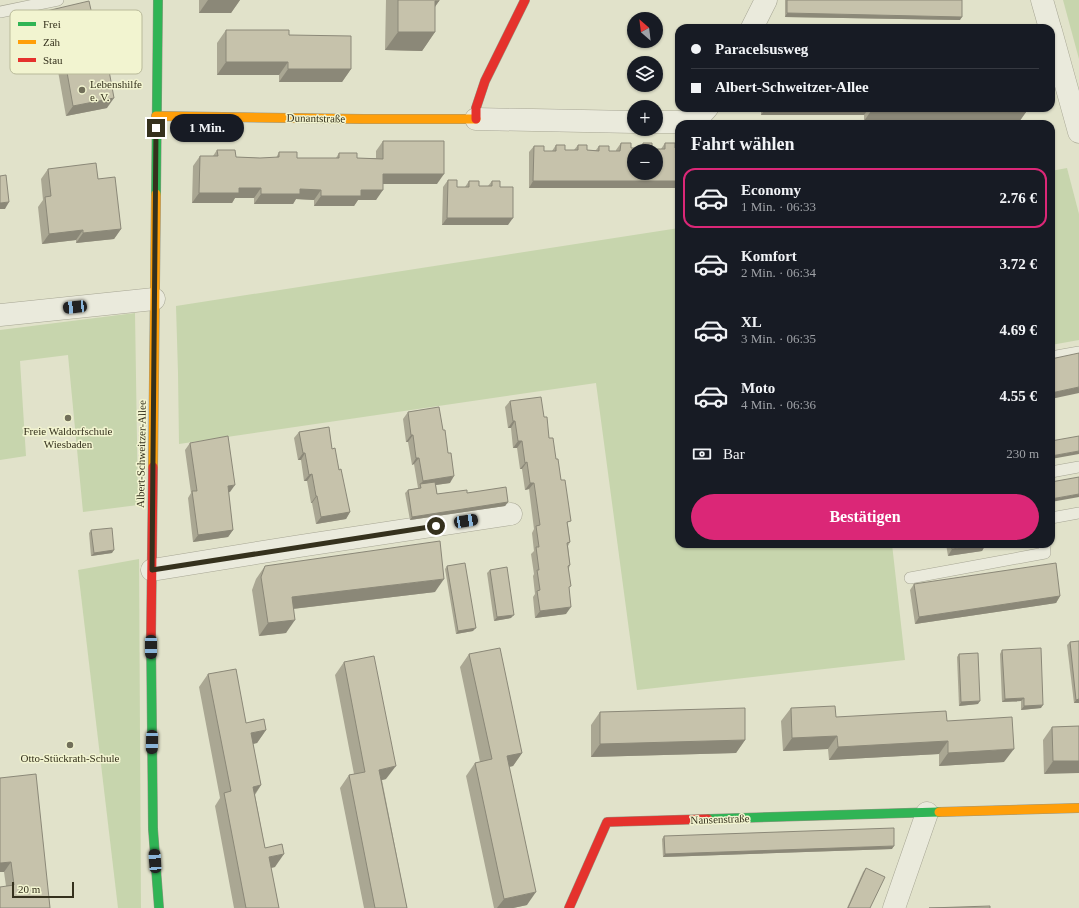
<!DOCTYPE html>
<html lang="de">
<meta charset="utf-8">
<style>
body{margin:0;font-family:"Times New Roman",serif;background:#20242c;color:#f1f3f6;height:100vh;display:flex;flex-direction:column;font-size:15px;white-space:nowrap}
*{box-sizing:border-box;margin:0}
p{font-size:13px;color:#9ea1a6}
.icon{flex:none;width:22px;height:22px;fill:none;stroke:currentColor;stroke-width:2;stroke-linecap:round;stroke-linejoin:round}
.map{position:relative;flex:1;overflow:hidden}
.details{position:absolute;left:675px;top:120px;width:380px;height:428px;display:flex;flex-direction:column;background:#171b24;border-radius:12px;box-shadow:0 1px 3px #0004}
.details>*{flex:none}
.banner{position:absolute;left:675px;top:24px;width:380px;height:88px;border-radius:12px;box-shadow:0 1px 3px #0004;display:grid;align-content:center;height:88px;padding:0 16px;background:#171b24}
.needle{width:26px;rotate:332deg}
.buttons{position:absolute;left:627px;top:12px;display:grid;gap:8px}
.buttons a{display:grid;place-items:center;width:36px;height:36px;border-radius:50%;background:#171b24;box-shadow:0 1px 3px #0004;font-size:20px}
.scale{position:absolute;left:12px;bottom:10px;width:62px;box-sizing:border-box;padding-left:4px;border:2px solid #35311d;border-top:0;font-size:11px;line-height:14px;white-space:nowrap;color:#35311d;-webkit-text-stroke:3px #f2f4d0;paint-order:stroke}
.end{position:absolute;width:18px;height:18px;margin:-9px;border:5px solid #35311d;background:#fff;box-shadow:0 0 0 2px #fff}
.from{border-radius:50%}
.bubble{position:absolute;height:28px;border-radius:14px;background:#171b24;box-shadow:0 1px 3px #0004;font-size:13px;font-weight:600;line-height:28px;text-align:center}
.car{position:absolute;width:12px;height:24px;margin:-12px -6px;border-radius:5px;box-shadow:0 0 3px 1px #0007;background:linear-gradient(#222 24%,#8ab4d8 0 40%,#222 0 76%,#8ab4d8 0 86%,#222 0)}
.banner b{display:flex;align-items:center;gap:14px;height:38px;font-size:15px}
.banner b+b{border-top:1px solid #363941}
.banner i{width:10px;height:10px;background:#f1f3f6}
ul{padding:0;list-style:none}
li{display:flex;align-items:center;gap:12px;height:60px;margin:0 8px 6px;padding:0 8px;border:2px solid transparent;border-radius:12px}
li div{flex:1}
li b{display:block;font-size:15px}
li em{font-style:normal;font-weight:600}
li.current{border-color:#db2777}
li>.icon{width:36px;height:36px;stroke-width:1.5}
h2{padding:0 16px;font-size:18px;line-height:48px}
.pay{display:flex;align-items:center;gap:10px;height:44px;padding:0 16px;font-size:15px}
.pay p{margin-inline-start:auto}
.action{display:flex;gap:8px;margin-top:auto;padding:8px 16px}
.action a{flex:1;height:46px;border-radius:24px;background:#db2777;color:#fff;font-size:16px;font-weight:600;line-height:46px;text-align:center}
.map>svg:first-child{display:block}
</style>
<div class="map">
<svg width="1079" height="908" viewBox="0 0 1079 908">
<rect width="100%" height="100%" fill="#e1e2ca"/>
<g fill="#c7d5ad">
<polygon points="1063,0 1079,0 1079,59"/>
<polygon points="1067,168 1079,214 1079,340 1051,345 1051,171"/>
<polygon points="679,228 679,544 892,544 905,660 637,690 596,383 179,444 178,373 176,306"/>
<polygon points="135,313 138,505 83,512 68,355 20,361 26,456 0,460 0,330"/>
<polygon points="139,559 141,908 118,908 78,570"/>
</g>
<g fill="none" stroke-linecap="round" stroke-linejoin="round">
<g stroke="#a7a694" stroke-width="12">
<g id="lane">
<polyline points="0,12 58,0"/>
<polyline points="1051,357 1079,352"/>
<polyline points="1051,472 1079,467"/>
<polyline points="1051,518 1079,513"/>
<polyline points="910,578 1045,553 1044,544"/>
</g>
</g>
<g stroke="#a7a694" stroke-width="23">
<g id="street">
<polyline points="1042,0 1050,28"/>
<polyline points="752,28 766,0"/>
<polyline points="1051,31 1079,132"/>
<polyline points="476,119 634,122"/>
<polyline points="656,122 686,122 698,118 707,108"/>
<polyline points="0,315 154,299"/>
<polyline points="152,570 300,546 511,514"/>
<polyline points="894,908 927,813"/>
</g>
</g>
<g stroke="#969684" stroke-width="10">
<g id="fast">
<polyline points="156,194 158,0"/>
<polyline points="151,638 153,829 159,908"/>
<polyline points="708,819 939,812"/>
</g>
</g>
<g stroke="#969684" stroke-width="10">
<g id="slow">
<polyline points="156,116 363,119 476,119"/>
<polyline points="153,467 156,194"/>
<polyline points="939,812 1079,808"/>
</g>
</g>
<g stroke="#969684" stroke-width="10">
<g id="jam">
<polyline points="476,119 476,108 485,81 525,0"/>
<polyline points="151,638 153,467"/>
<polyline points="569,908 607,822 708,819"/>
</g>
</g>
<use href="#lane" stroke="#eaeadc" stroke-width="11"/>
<use href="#street" stroke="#eaeadc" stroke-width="22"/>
<use href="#fast" stroke="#30b455" stroke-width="9"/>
<use href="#slow" stroke="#ff9f0a" stroke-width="9"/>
<use href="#jam" stroke="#e5322d" stroke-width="9"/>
</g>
<g fill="#aaa793">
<polygon points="199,0 240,0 231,13 199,13"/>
<polygon points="386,0 439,0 439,1 435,7 435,32 422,51 385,50"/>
<polygon points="785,0 962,0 960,20 785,17"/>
<polygon points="38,13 97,37 90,47 39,58 31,23"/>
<polygon points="226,30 289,35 351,69 342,82 279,82 279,75 217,75 217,43"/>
<polygon points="65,61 107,108 66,116 58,71"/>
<polygon points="761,108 1026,108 1026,112 1019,122 864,121 864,115 761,115"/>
<polygon points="383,141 437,184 383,184 376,200 358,200 354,206 314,206 314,200 296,199 293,204 254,204 254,198 235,198 232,203 192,203 193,166 200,156 213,156 217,150 236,157 260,158 276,158 279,152 297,158 336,158 339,153 357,158 376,158 376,151"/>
<polygon points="621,143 631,148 640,148 643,143 652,149 661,149 665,143 675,148 679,148 679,188 529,188 529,152 534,146 544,151 552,151 556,145 565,150 574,150 578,145 587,150 596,150 599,146 609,151 616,151 616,150"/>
<polygon points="48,169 98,179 121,229 114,239 76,243 76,240 42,244 38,207 43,200 41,179"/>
<polygon points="448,180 457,187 465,187 469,181 479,186 488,186 492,181 500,187 508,225 442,225 443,187"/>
<polygon points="510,401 544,417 549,438 556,459 568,525 570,542 568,546 570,565 569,568 569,590 566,614 535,618 533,597 535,594 533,576 534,574 531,554 534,551 532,533 534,529 529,489 525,490 522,469 520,469 517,448 513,448 511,428 508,428 505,407"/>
<polygon points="408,412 450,483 436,485 437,494 467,493 508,502 505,506 410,520 405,493 408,490 418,488 414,464 412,465 408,442 406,442 403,419"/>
<polygon points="299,432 332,449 350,512 346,519 316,524 312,503 311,503 307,481 304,481 301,460 298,460 294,438"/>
<polygon points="190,443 230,492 228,492 233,530 228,537 193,542 188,498 191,493 185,450"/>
<polygon points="91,530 112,553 91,556 89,533"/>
<polygon points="946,544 986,544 982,551 948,556"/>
<polygon points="265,566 435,592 293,609 286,633 259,636 252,590 256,579"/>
<polygon points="447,566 473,631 456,634 445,569"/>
<polygon points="490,570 511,618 494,621 487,573"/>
<polygon points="914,584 1060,596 1056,603 915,624 910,590"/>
<polygon points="1079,641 1079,703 1074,703 1067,645 1070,642"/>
<polygon points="1002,650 1041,708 1021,710 1021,701 1002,702 1000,654"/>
<polygon points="469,654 522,753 513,766 509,767 527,905 513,908 494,908 466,776 475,763 480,762 460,667"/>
<polygon points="959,654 978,704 959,706 957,657"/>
<polygon points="344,662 386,779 382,780 407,908 364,908 340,788 349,775 354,774 335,675"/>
<polygon points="208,674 246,723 266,730 257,743 253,744 261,785 255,795 265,848 275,867 271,868 279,908 234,908 215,806 220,798 199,687"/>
<polygon points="791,708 836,717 947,721 1004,762 939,766 939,754 829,760 828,749 783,751 781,721"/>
<polygon points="600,712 745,740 736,753 591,757 591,725"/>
<polygon points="1079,726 1044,774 1043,740 1052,727"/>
<polygon points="0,778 50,908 6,886 4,872"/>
<polygon points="664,836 892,849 663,857 662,839"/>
<polygon points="866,868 870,908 847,908 863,872"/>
</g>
<g fill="#8b8878">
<polygon points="208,0 240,0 231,13 199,13"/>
<polygon points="435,1 439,1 426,19"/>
<polygon points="787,13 962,17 960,20 785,17"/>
<polygon points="398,32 435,32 422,51 385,50"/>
<polygon points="97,37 90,47 39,58 46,48"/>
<polygon points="226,62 288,62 279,75 217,75"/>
<polygon points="288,69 351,69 342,82 279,82"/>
<polygon points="114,98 107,108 66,116 73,106"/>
<polygon points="766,108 869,108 864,115 761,115"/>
<polygon points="871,111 1026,112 1019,122 864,121"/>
<polygon points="383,174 444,174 437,184 376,184"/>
<polygon points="533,181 679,181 679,188 529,188"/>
<polygon points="239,188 261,188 254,198 235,198 232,203 192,203 199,193"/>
<polygon points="300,189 321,190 314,200 296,199 293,204 254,204 261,194"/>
<polygon points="361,190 383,190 376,200 358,200 354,206 314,206 321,196"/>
<polygon points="9,202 5,209 0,209 0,203"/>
<polygon points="447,218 513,218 508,225 442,225"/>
<polygon points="121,229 114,239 76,243 83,233"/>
<polygon points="83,230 76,240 42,244 49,234"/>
<polygon points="1079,387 1079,393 1051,399 1051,393"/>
<polygon points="513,421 515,421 511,428 508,428"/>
<polygon points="411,435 413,435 408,442 406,442"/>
<polygon points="518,441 522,441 517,448 513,448"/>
<polygon points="1079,451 1079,454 1051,459 1051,456"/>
<polygon points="303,453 305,453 301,460 298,460"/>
<polygon points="416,458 419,458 414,464 412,465"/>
<polygon points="527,462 522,469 520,469 525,463"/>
<polygon points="312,474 307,481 304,481 309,475"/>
<polygon points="454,476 450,483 421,487 420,484 423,481"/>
<polygon points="530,483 534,483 529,489 525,490"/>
<polygon points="235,485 230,492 223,493 228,486"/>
<polygon points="1079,494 1079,497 1051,502 1051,499"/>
<polygon points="316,496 317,496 312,503 311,503"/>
<polygon points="508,502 505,506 410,520 412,517"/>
<polygon points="350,512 346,519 316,524 321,517"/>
<polygon points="233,530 228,537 193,542 198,535"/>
<polygon points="986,544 982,551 948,556 952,549"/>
<polygon points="114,550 112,553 91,556 94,553"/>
<polygon points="444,579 435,592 283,610 292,597"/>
<polygon points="1060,596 1056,603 915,624 919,617"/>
<polygon points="571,607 566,614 535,618 540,611"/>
<polygon points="514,615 511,618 494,621 497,617"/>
<polygon points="295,620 286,633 259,636 268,623"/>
<polygon points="476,628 473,631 456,634 458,631"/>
<polygon points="1024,698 1021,701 1002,702 1005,699"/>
<polygon points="1079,699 1079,703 1074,703 1076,700"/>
<polygon points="980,701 978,704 959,706 961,702"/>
<polygon points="1043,705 1041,708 1021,710 1024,706"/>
<polygon points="266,730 257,743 242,746 251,733"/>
<polygon points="837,736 828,749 783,751 792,738"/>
<polygon points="745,740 736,753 591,757 600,744"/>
<polygon points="948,741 939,754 829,760 838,747"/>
<polygon points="1014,749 1004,762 939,766 948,753"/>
<polygon points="522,753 513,766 498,769 507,756"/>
<polygon points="1053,761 1079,761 1079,773 1044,774"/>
<polygon points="396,766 386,779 370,783 379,770"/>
<polygon points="261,785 252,798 253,787"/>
<polygon points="894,846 892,849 663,857 665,854"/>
<polygon points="284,854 275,867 260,870 269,857"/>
<polygon points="11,862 4,872 0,872 0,863"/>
<polygon points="536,892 527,905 513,908 497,908 504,899"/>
</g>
<g fill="#c6c2ab" stroke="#8b8878" fill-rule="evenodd">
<polygon points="398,0 439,0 439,1 435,1 435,32 398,32"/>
<polygon points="787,0 962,0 962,17 787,13"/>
<polygon points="89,1 97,37 46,48 38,13"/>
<polygon points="226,30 289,30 289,35 351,36 351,69 288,69 288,62 226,62"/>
<polygon points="106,54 114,98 73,106 65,61"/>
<polygon points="871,108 1026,108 1026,112 871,111"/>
<polygon points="383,141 444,141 444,174 383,174 383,190 361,190 361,196 321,196 321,190 300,189 300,194 261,194 261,188 239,188 239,193 199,193 200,156 218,156 217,150 235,150 236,157 260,158 279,157 279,152 297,152 297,158 339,158 339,153 357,153 357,158 383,159"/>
<path d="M621 143H631V148H643V143H652V149H665V143H675V148H679V181H533L534 146H544V151H556V145H565V150H578V145H587V150L599 151V146H609V151H620ZM634 151H656V173H634Z"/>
<polygon points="96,163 98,179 115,177 121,229 83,233 83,230 49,234 45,197 51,196 48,169"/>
<polygon points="6,175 9,202 0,203 0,176"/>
<polygon points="448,180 457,180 457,187 469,187 469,181 479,181 479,186 492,186 492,181 500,181 500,187 513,187 513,218 447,218"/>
<polygon points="1079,353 1079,387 1051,393 1051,359"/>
<polygon points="541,397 544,417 547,417 549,438 553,438 556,459 558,459 561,480 565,480 571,521 567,522 570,542 567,543 570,565 568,566 571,586 569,587 571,607 540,611 537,591 540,590 537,570 539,570 536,547 539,547 536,526 540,525 534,483 530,483 527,462 525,463 522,441 518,441 515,421 513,421 510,401"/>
<polygon points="439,407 443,430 445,430 448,453 451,453 454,476 423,481 419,458 416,458 413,435 411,435 408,412"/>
<polygon points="329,427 332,449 335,448 339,470 341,469 350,512 321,517 317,496 316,496 312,474 309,475 305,453 303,453 299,432"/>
<polygon points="228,436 235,485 228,486 233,530 198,535 192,491 197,491 190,443"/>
<polygon points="1079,436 1079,451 1051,456 1051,441"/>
<polygon points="1079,477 1079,494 1051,499 1051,482"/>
<polygon points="435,482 437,494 467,490 467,493 506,487 508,502 412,517 408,490 421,488 420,484"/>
<polygon points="112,528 114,550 94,553 91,530"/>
<polygon points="440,541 444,579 292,597 295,620 268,623 261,577 265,566"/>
<polygon points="951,544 985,544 952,549"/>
<polygon points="465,563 476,628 458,631 447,566"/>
<polygon points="1056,563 1060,596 919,617 914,584"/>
<polygon points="507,567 514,615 497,617 490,570"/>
<polygon points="1079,641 1079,699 1076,700 1070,642"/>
<polygon points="500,648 522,753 507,756 536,892 504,899 475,763 492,759 469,654"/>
<polygon points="1041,648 1043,705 1024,706 1024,698 1005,699 1002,650"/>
<polygon points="978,653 980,701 961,702 959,654"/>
<polygon points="374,656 396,766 379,770 407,908 375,908 349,775 365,772 344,662"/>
<polygon points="236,669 246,723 264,719 266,730 251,733 261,785 253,787 265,848 282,844 284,854 269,857 279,908 246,908 224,793 231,791 208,674"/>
<polygon points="835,706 836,717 946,711 947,721 1012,717 1014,749 948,753 948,741 838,747 837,736 792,738 791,708"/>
<polygon points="745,708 745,740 600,744 600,712"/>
<polygon points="1079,726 1079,761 1053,761 1052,727"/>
<polygon points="36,774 50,908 0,908 0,887 14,885 11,862 0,863 0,778"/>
<polygon points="894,828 894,846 665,854 664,836"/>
<polygon points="866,868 885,877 870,908 848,908"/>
<polygon points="990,906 990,908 929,908"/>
</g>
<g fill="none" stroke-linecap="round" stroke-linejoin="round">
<polyline stroke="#35311d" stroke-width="5" points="156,128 152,570 436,526"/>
</g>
<g fill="#716f5a" stroke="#f2f4d0" stroke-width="1.5">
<circle cx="82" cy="90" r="4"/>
<circle cx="68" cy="418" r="4"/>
<circle cx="70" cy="745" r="4"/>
</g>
<g text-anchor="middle" stroke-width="3" stroke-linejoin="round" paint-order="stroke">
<g font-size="11" fill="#35311d" stroke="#f2f4d0">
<text x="90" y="88" text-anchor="start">Lebenshilfe<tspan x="90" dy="13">e. V.</tspan></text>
<text x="68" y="435">Freie Waldorfschule<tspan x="68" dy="13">Wiesbaden</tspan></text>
<text x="70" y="762">Otto-Stückrath-Schule</text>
</g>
<g font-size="11" fill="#35311d" stroke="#f2f4d0">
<text transform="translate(316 118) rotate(1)" y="4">Dunantstraße</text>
<text transform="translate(141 454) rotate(-89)" y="4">Albert-Schweitzer-Allee</text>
<text transform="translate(720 819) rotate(-2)" y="4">Nansenstraße</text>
</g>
</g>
<rect x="10" y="10" width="132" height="64" rx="6" fill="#f2f4d0" stroke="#b9ba9a" stroke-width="1"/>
<rect x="18" y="22" width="18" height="4" fill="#30b455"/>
<rect x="18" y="40" width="18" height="4" fill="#ff9f0a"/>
<rect x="18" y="58" width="18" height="4" fill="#e5322d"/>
<g font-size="11" fill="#35311d">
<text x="43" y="28">Frei</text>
<text x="43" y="46">Zäh</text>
<text x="43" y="64">Stau</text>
</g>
</svg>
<div class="buttons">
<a><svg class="needle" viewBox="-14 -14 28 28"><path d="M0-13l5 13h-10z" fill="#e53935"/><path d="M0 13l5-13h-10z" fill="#9ea1a6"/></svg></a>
<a><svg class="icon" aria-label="layers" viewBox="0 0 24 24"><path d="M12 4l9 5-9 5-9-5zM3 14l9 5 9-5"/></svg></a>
<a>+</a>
<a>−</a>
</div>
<div class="scale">20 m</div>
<i class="end from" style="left:436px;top:526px"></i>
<i class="end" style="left:156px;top:128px"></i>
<div class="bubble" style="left:170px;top:114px;width:74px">1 Min.</div>
<i class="car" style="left:75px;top:307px;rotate:264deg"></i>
<i class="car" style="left:466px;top:521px;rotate:81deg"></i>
<i class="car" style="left:151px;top:647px;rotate:180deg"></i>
<i class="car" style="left:152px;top:742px;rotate:181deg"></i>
<i class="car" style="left:155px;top:861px;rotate:356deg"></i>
<div class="banner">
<b><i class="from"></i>Paracelsusweg</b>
<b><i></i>Albert-Schweitzer-Allee</b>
</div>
<section class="details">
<h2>Fahrt wählen</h2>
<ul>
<li class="current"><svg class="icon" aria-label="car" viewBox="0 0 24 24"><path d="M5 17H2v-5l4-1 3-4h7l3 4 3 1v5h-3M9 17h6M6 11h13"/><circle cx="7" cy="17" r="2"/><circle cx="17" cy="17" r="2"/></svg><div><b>Economy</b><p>1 Min. · 06:33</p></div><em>2.76 €</em></li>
<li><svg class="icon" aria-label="car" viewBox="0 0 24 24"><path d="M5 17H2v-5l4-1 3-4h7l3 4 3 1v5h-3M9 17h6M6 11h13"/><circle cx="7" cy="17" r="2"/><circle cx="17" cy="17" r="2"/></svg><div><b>Komfort</b><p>2 Min. · 06:34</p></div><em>3.72 €</em></li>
<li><svg class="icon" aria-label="car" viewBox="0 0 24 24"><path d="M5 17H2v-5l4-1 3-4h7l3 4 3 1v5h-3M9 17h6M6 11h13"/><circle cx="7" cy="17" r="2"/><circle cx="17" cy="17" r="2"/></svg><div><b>XL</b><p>3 Min. · 06:35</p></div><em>4.69 €</em></li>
<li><svg class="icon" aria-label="car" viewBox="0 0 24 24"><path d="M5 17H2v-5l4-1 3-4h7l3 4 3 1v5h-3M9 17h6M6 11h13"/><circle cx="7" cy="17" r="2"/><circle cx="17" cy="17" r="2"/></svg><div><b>Moto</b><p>4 Min. · 06:36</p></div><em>4.55 €</em></li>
</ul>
<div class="pay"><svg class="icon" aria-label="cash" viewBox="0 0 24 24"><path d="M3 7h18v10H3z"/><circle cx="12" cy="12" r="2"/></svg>Bar<p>230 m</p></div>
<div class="action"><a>Bestätigen</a></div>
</section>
</div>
